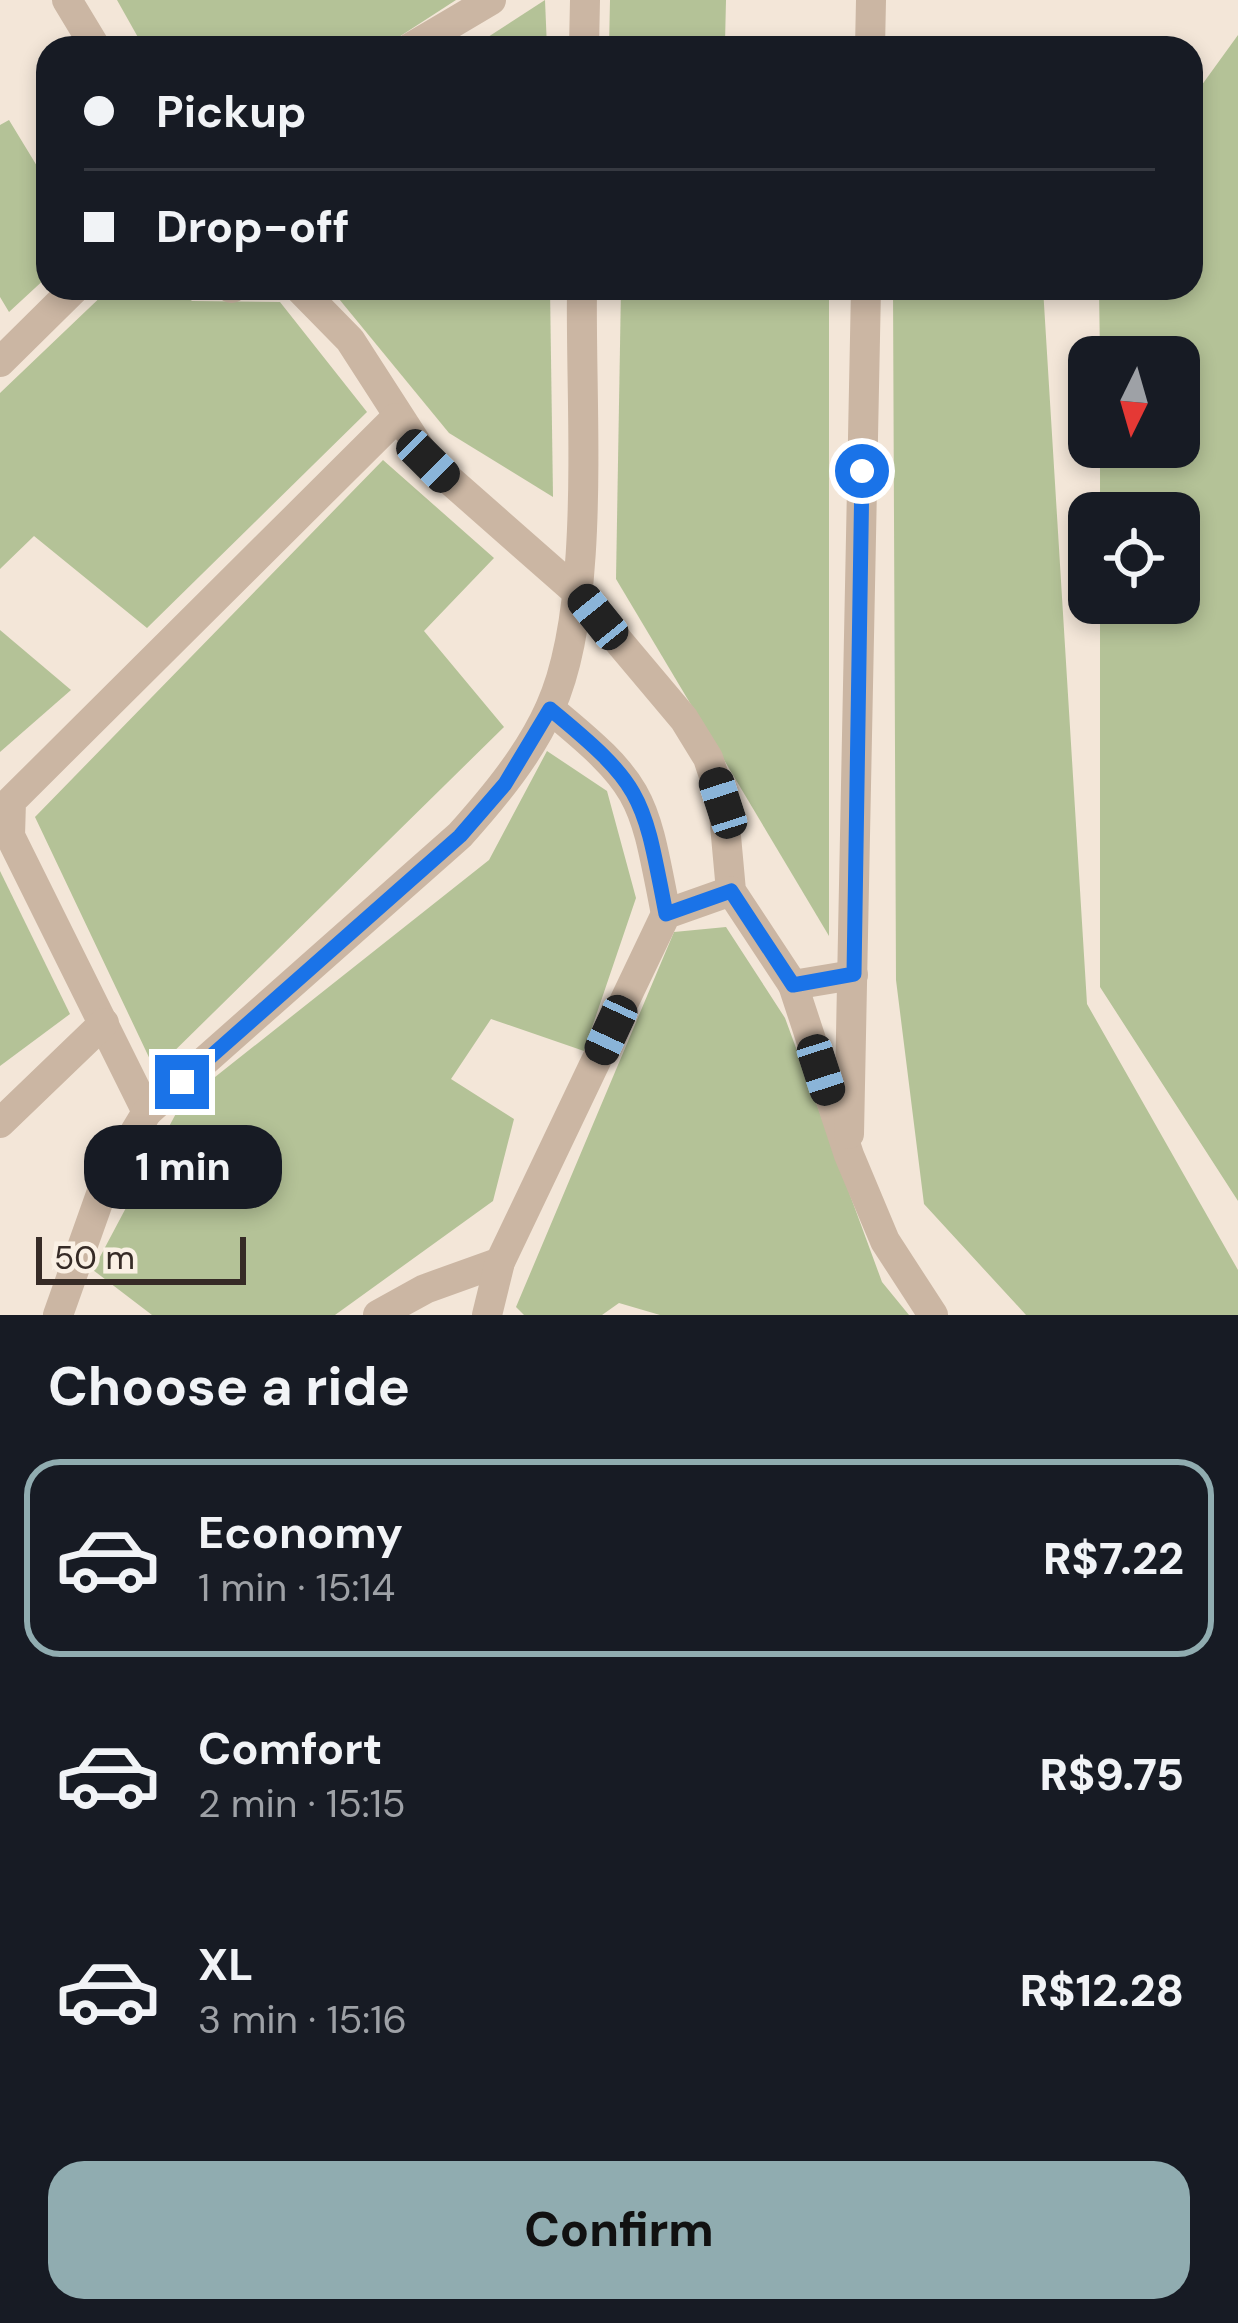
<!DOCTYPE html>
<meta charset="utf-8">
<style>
body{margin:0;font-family:"DM Sans",sans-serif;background:#20242c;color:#f1f3f6;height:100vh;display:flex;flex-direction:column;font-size:45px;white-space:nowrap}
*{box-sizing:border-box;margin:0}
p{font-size:39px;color:#9ea1a6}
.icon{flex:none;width:66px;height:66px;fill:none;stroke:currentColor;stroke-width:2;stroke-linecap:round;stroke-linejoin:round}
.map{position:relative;height:1315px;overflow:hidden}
.sheet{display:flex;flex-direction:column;background:#171b24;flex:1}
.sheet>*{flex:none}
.banner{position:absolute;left:36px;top:36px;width:1167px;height:264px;border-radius:36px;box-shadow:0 6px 18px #0003;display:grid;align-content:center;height:264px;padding:0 48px;background:#171b24}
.needle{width:78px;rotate:185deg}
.fabs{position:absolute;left:1068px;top:336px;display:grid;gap:24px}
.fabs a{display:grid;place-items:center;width:132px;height:132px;border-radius:24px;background:#171b24;box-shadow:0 6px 18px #0003;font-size:60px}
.scale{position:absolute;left:36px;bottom:30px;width:210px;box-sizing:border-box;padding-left:12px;border:6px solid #362b26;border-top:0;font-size:33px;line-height:42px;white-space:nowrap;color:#362b26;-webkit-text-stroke:9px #faf0e4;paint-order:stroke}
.end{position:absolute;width:54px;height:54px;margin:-27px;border:15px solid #1a73e8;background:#fff;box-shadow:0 0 0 6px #fff}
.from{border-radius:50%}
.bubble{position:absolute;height:84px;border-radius:36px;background:#171b24;box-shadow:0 6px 18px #0003;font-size:39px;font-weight:800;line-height:84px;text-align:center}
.car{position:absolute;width:36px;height:72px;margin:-36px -18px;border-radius:15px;box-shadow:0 0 9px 3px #0007;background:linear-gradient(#222 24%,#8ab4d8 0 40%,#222 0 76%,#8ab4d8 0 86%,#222 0)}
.banner b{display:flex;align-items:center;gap:42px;height:114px;font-size:45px}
.banner b+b{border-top:3px solid #363941}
.banner i{width:30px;height:30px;background:#f1f3f6}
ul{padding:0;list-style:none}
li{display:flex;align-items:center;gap:36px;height:198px;margin:0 24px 18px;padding:0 24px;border:6px solid transparent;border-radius:36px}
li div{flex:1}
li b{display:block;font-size:45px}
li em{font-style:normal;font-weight:800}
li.on{border-color:#90acb0}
li>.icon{width:108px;height:108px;stroke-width:1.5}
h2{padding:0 48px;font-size:54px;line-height:144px}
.primary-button{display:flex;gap:24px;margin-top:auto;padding:24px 48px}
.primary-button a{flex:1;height:138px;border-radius:36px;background:#90acb0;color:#111;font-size:48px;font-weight:800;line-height:138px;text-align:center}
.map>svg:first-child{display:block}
</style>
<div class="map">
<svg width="1238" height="1315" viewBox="0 0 1238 1315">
<rect width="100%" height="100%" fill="#f3e6d8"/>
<g fill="#b4c297">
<polygon points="117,0 456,0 382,48 144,48"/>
<polygon points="545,0 547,48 471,48"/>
<polygon points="610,0 726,0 725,43 775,48 609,48"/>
<polygon points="1238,35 1238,1201 1100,987 1100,603 1179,603 1179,513 1100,513 1100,447 1179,447 1179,357 1100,357 1099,288 1191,288 1191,100"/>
<polygon points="9,120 37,166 48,161 48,276 9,312 0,297 0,125"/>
<polygon points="110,288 178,288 192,301 280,302 367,412 147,628 34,536 0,569 0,393"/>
<polygon points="330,288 550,288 553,497 449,433"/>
<polygon points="621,288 829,288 829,936 616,579"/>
<polygon points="893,288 1043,288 1087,1004 1238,1270 1238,1315 1026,1315 924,1204 896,980"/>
<polygon points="383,460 494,558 424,631 504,727 155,1070 35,817"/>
<polygon points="0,630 71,690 0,752"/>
<polygon points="547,751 607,791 636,898 584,1051 491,1019 451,1079 514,1119 493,1201 335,1315 152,1315 93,1270 181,1104 489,860"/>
<polygon points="0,871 70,1014 0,1066"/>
<polygon points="726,927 785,1018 882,1282 909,1315 660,1315 619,1303 602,1315 524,1315 516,1307 674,932"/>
</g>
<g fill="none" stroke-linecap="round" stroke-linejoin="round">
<g stroke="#cbb6a3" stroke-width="30">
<polyline points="67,0 96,48"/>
<polyline points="410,48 491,0"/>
<polyline points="584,48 585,0"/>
<polyline points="870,48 871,0"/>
<polyline points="231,288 232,288"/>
<polyline points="299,288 350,340 428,461 578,593 684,719 708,758 723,803 731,891 793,985 849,1155 885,1241 933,1315"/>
<polyline points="0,362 75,288"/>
<path d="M550 709C645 787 643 796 666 914"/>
<polyline points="793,985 853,975"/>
<polyline points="147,1112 10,836 11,801 396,418"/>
<polyline points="0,1123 104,1023"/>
<polyline points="849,1134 866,288"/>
<path d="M58 1315 106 1180 147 1112 460 835C494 797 529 755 550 708 597 605 580 405 582 288"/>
<polyline points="378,1315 425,1289 500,1262"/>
<polyline points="487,1315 500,1262 666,914 731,891"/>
</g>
</g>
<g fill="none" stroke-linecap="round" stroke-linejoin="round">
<path stroke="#1a73e8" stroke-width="15" d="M182 1082 460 836 505 784 550 709C645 787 643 796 666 914L731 891 793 985 854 974 862 471"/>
</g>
</svg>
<div class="fabs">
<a><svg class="needle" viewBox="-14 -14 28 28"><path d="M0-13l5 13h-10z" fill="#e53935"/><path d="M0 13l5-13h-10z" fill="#9ea1a6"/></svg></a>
<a><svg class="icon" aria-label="locate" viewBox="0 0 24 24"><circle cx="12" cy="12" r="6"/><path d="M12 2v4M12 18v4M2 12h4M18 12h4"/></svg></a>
</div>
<div class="scale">50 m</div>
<i class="end from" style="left:862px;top:471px"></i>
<i class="end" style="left:182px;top:1082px"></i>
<div class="bubble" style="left:84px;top:1125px;width:198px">1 min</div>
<i class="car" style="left:428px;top:461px;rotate:135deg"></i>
<i class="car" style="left:598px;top:617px;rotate:321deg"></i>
<i class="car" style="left:723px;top:803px;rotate:342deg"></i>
<i class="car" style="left:611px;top:1030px;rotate:205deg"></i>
<i class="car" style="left:821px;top:1070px;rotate:162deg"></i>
<div class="banner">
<b><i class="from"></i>Pickup</b>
<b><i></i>Drop-off</b>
</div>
</div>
<section class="sheet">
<h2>Choose a ride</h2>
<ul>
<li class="on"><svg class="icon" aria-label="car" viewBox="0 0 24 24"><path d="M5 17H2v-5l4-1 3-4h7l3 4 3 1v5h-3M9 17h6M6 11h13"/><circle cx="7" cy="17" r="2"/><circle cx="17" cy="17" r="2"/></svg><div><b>Economy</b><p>1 min · 15:14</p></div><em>R$7.22</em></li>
<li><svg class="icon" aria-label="car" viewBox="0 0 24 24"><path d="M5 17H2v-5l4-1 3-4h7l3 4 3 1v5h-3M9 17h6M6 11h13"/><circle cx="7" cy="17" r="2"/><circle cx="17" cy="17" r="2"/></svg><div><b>Comfort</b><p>2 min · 15:15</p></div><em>R$9.75</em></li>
<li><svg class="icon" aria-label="car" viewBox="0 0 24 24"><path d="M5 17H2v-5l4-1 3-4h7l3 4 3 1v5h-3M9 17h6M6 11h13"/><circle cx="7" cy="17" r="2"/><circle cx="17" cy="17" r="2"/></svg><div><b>XL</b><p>3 min · 15:16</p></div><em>R$12.28</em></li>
</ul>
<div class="primary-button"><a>Confirm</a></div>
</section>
